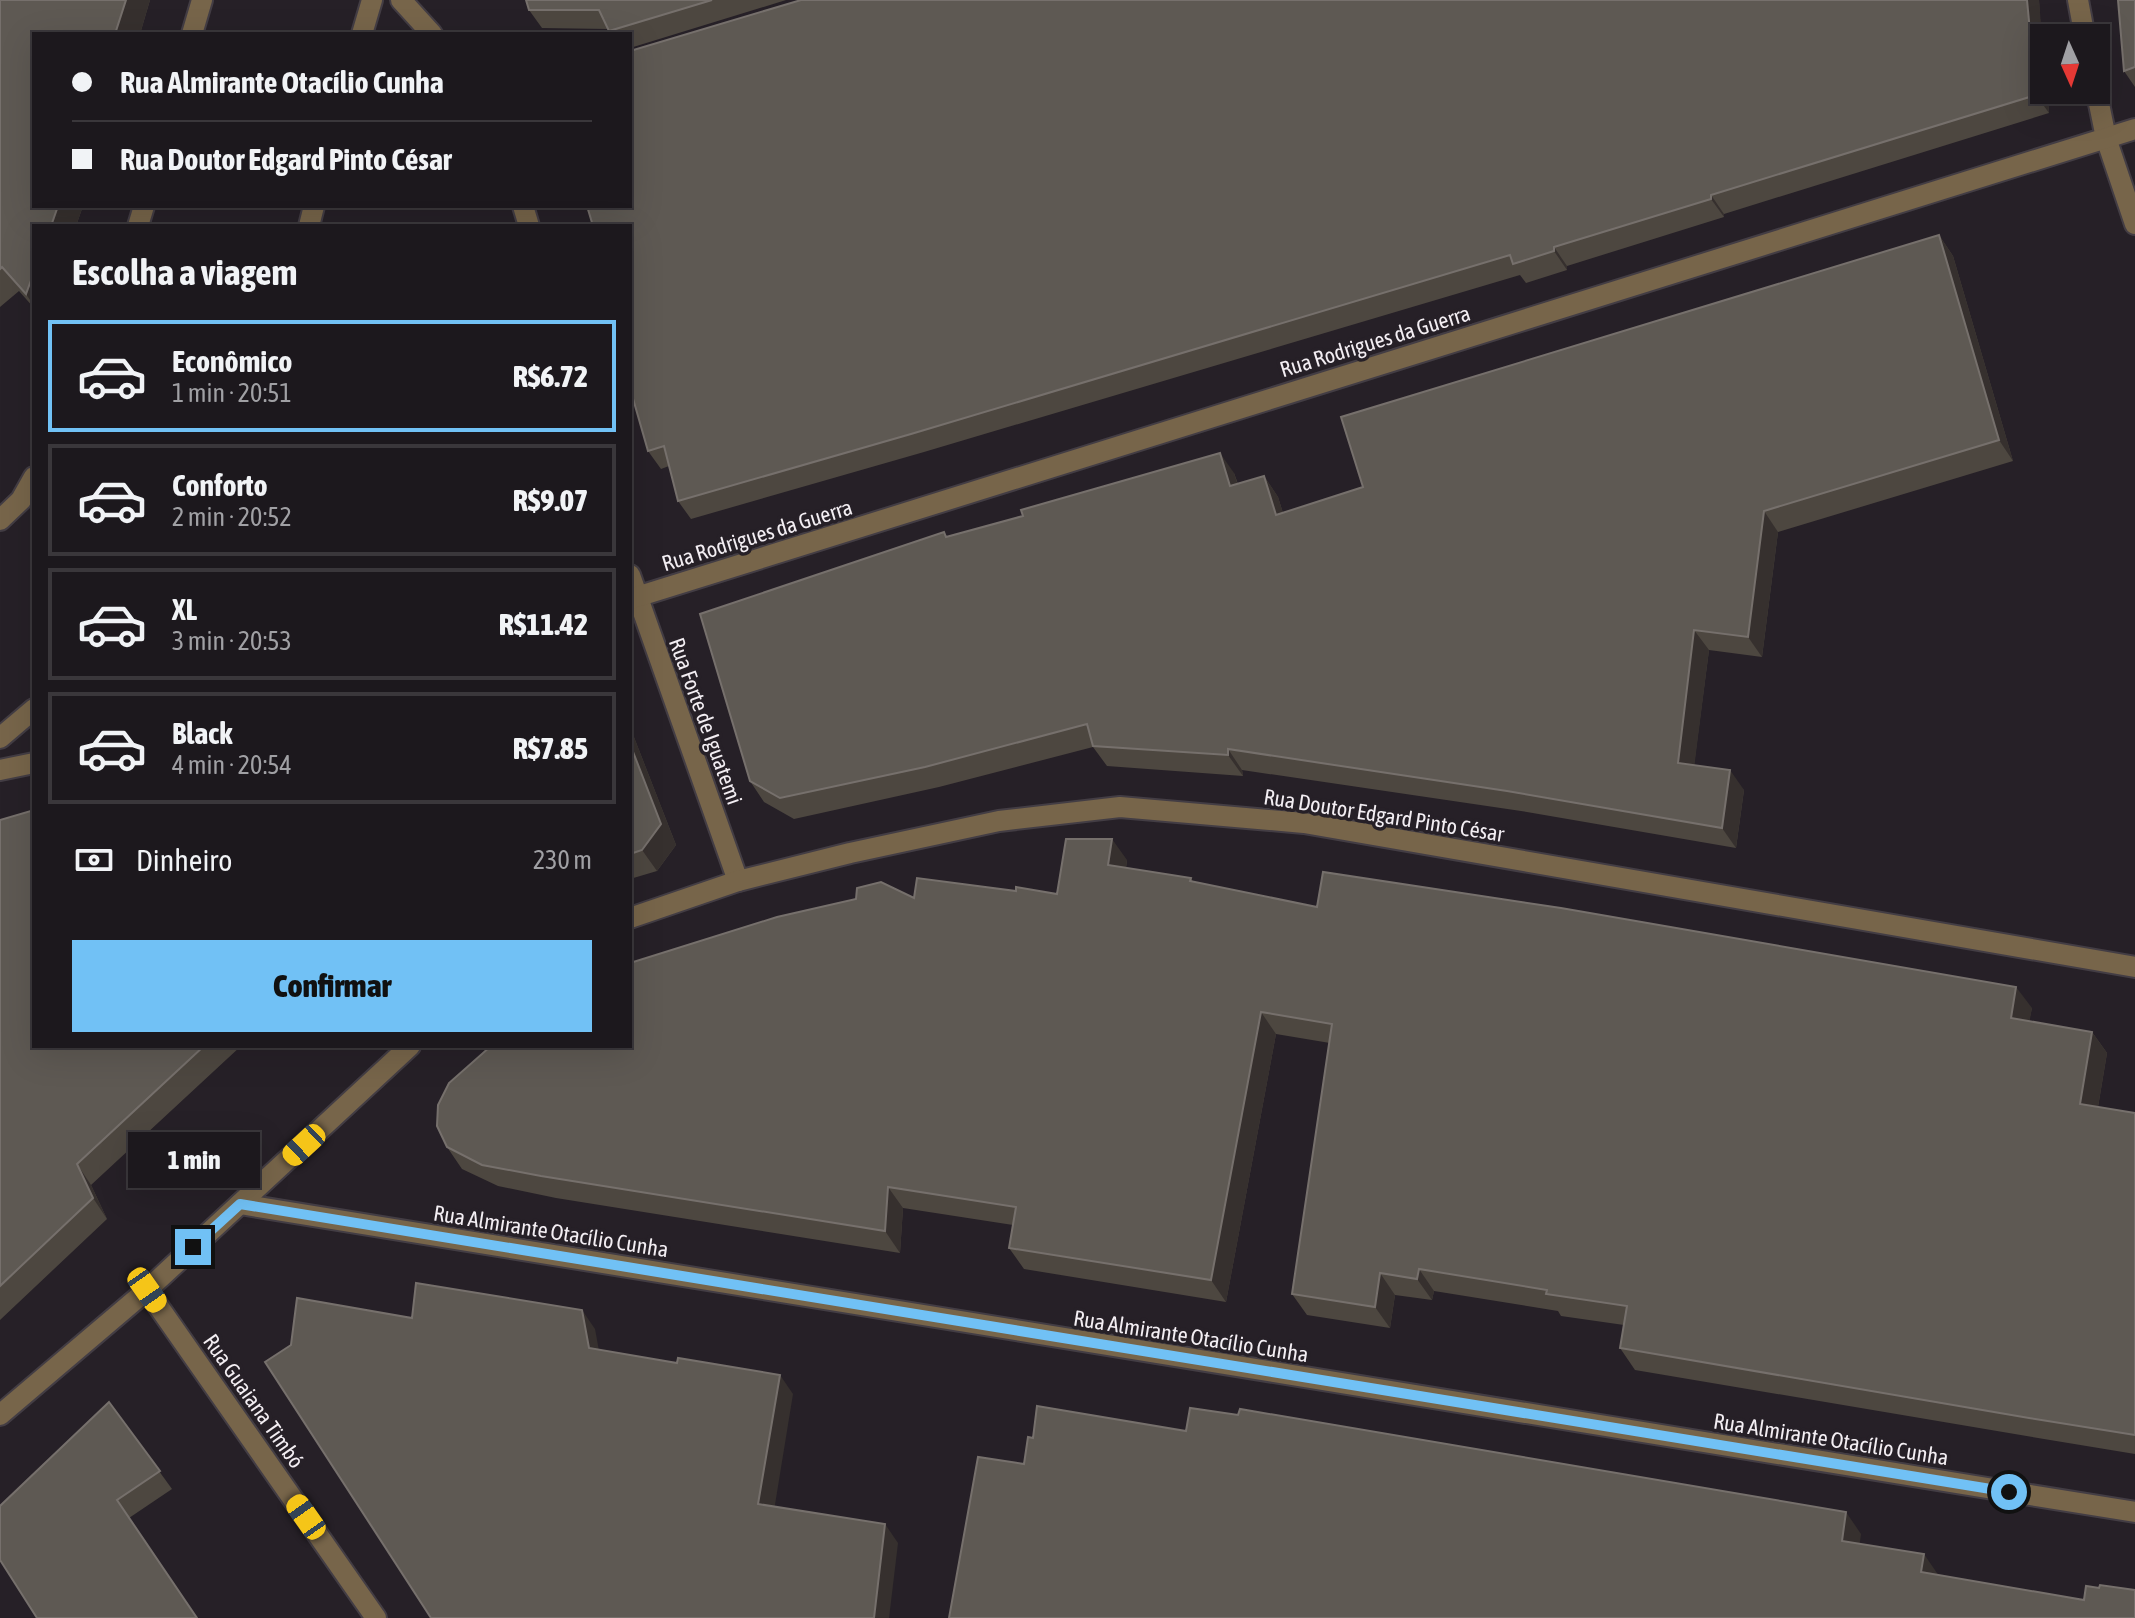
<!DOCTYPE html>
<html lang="pt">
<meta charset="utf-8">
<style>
body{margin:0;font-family:"Asap Condensed",sans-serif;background:#252126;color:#f1f3f6;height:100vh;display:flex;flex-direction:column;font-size:30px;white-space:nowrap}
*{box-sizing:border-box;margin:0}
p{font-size:26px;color:#a0a0a4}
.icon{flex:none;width:44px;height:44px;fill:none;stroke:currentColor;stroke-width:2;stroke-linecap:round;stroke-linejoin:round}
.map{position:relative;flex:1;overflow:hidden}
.panel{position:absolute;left:32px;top:224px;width:600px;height:824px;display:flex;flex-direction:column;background:#1c181d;border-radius:0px;box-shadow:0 8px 32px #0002,0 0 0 2px #3a373b}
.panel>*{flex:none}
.banner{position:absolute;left:32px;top:32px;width:600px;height:176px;border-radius:0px;box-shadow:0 8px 32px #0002,0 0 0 2px #3a373b;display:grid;align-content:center;height:176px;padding:0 40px;background:#1c181d}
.needle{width:52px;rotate:177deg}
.buttons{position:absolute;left:2030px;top:24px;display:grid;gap:16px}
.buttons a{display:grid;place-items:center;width:80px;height:80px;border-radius:0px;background:#1c181d;box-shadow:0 8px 32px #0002,0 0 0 2px #3a373b;font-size:40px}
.end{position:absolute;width:36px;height:36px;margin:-18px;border:10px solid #71c1f5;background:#111;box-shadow:0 0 0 4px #111}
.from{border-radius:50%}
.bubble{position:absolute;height:56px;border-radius:0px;background:#1c181d;box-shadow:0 8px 32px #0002,0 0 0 2px #3a373b;font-size:26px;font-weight:800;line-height:56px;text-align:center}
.car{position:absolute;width:24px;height:48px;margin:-24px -12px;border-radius:10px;box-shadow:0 0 6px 2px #0007;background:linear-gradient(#f5c518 24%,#345 0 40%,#f5c518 0 76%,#345 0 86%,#f5c518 0)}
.banner b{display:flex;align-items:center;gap:28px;height:76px;font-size:30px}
.banner b+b{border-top:2px solid #3a373b}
.banner i{width:20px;height:20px;background:#f1f3f6}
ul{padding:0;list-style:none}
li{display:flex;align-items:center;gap:24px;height:112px;margin:0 16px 12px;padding:0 24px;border:4px solid #3a373b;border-radius:0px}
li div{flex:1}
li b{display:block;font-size:30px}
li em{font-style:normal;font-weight:800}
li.on{border-color:#71c1f5}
li>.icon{width:72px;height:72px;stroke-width:1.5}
h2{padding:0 40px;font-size:36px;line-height:96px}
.pay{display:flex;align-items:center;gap:20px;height:88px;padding:0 40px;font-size:30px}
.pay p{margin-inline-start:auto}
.button{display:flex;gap:16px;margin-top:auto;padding:16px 40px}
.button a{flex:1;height:92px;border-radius:0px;background:#71c1f5;color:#111;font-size:32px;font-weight:800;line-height:92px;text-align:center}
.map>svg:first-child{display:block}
</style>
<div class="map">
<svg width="2135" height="1618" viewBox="0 0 2135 1618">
<rect width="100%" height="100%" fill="#262027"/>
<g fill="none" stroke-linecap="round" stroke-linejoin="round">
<g stroke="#433d44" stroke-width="24">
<g id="minor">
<polyline points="401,0 432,34"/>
<polyline points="2078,0 2085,38"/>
<polyline points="2096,89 2106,138 2135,224"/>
<polyline points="523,206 529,226"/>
<polyline points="630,575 738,881"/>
<polyline points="630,599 2135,129"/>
<polyline points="0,770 34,763"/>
<polyline points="630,918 738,881 850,853 999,821 1120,807 1304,823 2135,967"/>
<polyline points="240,1204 2135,1512"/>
<polyline points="147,1290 376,1618"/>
<polyline points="0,1415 147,1290 410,1046"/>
</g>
</g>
<g stroke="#433d44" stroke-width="24">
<g id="tertiary">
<polyline points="192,34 202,0"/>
<polyline points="362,34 372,0"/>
<polyline points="138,226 144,206"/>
<polyline points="309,226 314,206"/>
<polyline points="0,520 21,500 34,477"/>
<polyline points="0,738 34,709"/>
</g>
</g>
<use href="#minor" stroke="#77654a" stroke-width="20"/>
<use href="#tertiary" stroke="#77654a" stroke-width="20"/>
</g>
<g fill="#4d4740">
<polygon points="0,0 150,0 140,34 34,34 34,206 83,206 76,226 34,226 34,308 19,291 0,307"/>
<polygon points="526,0 786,0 630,48 630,34 611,34 608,29 542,28 529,10"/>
<polygon points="801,0 2039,0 2044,90 2047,90 2049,113 1724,214 1724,217 1567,266 1567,270 1526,283 1520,275 924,452 691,519 678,501 669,466 661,469 648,451"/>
<polygon points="2135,0 2135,87 2124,71"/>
<polygon points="1939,235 1953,256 2013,461 1778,532 1762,657 1709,650 1694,765 1744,790 1736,848 1521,811 1242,770 1243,776 1107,766 1093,747 939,787 794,819 764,802 750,781 947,537 1234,473 1238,484 1264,476 1278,497 1283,513 1363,487"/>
<polygon points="630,727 676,845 657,871 630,879"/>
<polygon points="0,820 34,1046 241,1046 91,1185 107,1219 0,1320"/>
<polygon points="1127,860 1126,868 1191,878 1193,882 1317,907 2032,1008 2029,1021 2092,1032 2107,1053 2098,1107 2135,1113 2135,1454 2044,1439 1635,1370 1620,1348 1624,1325 1561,1316 1558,1311 1434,1291 1432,1300 1395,1295 1390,1328 1307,1315 1292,1294 1330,1043 1276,1034 1226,1302 1024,1269 1009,1248 1013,1225 903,1208 900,1253 556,1198 498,1186 462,1169 447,1147 914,898 1016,891 1057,894"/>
<polygon points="109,1402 172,1489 129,1518 0,1560"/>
</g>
<g fill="#36302e">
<polygon points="126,0 150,0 140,34 115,34"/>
<polygon points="2027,0 2039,0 2044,62 2044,90 2047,90 2049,113 2036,95"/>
<polygon points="1711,195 1724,214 1724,217 1711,199"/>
<polygon points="58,206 83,206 76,226 51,226"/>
<polygon points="1939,235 1953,256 2013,461 1999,440"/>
<polygon points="1554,247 1567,266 1567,270 1554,251"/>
<polygon points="34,272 34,306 26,294"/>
<polygon points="1220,453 1234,473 1245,507 1230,486"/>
<polygon points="1264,476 1278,497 1290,536 1276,515"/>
<polygon points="1764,511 1778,532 1762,657 1748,637"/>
<polygon points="1694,630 1709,650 1692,784 1678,763"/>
<polygon points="630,727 676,845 657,871 642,850 630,744"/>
<polygon points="1228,749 1242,770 1243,776 1228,755"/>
<polygon points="1730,770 1744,790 1736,848 1722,828"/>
<polygon points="1112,839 1127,860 1123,886 1108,865"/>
<polygon points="2016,987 2032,1008 2026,1040 2011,1018"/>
<polygon points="1261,1012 1276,1034 1226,1302 1211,1280"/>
<polygon points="2092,1032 2107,1053 2095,1125 2080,1104"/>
<polygon points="77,1164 91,1185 107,1219 93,1198"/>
<polygon points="888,1187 903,1208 900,1253 885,1231"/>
<polygon points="1419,1269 1434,1291 1432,1300 1417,1279"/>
<polygon points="1380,1273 1395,1295 1390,1328 1375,1307"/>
<polygon points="582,1310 595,1329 602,1367 589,1348"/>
<polygon points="780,1375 793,1394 772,1523 758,1504"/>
<polygon points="1846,1512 1861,1534 1857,1563 1842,1541"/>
<polygon points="885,1524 898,1543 889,1618 874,1618"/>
<polygon points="1924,1554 1939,1576 1921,1572"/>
</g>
<g fill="#5e5953" stroke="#76706c" stroke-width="2">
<polygon points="0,0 126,0 115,34 34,34 34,206 58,206 51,226 34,226 34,272 26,294 2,267 0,269"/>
<polygon points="526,0 712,0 609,31 599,10 529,10"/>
<polygon points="801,0 2027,0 2036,95 1711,195 1711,199 1554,247 1554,251 1513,264 1510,255 911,434 678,501 664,446 648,451 630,388 630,226 593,226 587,206 630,206 630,80 632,80 630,75 630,51"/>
<polygon points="2118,0 2135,0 2135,67 2124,71"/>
<polygon points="1939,235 1999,440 1764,511 1748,637 1694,630 1678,763 1730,770 1722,828 1507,791 1228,749 1228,755 1093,746 1087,724 925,767 780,798 750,781 700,614 944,532 946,537 1023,516 1021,510 1220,453 1230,486 1264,476 1276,515 1363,487 1341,417"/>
<polygon points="630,744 661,824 642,850 630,854"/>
<polygon points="34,810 34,1046 204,1046 77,1164 93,1198 0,1286 0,820"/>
<polygon points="1066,839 1112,839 1108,865 1191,878 1190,881 1317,907 1323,872 1561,908 2016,987 2011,1018 2092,1032 2080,1104 2135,1113 2135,1435 2029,1418 1620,1348 1627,1306 1546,1294 1547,1290 1419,1269 1417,1279 1380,1273 1375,1307 1292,1294 1332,1024 1261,1012 1211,1280 1009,1248 1016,1207 888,1187 885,1231 541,1176 482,1165 447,1147 437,1126 438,1105 449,1083 491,1046 630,1046 630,963 777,917 856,899 857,888 881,882 914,898 917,878 1016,891 1016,887 1057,894"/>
<polygon points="416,1283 582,1310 589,1348 677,1363 678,1358 780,1375 758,1504 885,1524 874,1618 431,1618 265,1362 291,1345 297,1298 412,1318"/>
<polygon points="109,1402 160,1471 117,1500 197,1618 37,1618 0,1560 0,1506"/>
<polygon points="1037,1406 1186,1431 1190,1408 1238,1415 1240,1409 1846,1512 1842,1541 1924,1554 1921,1572 2084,1600 2086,1586 2099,1588 2100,1585 2135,1590 2135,1618 949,1618 978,1457 1024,1464 1028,1437 1033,1438"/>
</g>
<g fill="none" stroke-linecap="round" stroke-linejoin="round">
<polyline stroke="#71c1f5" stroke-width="10" points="193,1247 240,1204 2009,1492"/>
</g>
<g text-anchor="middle" stroke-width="7" stroke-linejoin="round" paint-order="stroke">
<g font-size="22" fill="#f3eef3" stroke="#262027">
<text transform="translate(1375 341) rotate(-17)" y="8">Rua Rodrigues da Guerra</text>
<text transform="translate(757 535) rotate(-17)" y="8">Rua Rodrigues da Guerra</text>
<text transform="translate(706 721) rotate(70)" y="8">Rua Forte de Iguatemi</text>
<text transform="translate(1384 815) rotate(9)" y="8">Rua Doutor Edgard Pinto César</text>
<text transform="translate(551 1231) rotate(9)" y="8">Rua Almirante Otacílio Cunha</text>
<text transform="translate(1191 1336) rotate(9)" y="8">Rua Almirante Otacílio Cunha</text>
<text transform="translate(254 1401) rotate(55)" y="8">Rua Guaiana Timbó</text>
<text transform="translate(1831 1439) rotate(9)" y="8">Rua Almirante Otacílio Cunha</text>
</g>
</g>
</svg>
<div class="buttons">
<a><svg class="needle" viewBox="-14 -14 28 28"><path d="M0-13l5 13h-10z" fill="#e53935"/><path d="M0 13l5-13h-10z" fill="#a0a0a4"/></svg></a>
</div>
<i class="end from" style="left:2009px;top:1492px"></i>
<i class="end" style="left:193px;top:1247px"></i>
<div class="bubble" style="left:128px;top:1132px;width:132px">1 min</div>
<i class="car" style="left:304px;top:1145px;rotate:227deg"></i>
<i class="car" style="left:147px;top:1290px;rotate:145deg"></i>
<i class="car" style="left:306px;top:1517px;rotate:325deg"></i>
<div class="banner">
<b><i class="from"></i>Rua Almirante Otacílio Cunha</b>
<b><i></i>Rua Doutor Edgard Pinto César</b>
</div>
<section class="panel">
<h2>Escolha a viagem</h2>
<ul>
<li class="on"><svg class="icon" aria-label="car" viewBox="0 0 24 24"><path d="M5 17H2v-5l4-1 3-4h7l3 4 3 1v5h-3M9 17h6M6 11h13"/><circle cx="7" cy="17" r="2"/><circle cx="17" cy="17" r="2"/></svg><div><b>Econômico</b><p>1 min · 20:51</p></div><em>R$6.72</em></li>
<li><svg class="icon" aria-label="car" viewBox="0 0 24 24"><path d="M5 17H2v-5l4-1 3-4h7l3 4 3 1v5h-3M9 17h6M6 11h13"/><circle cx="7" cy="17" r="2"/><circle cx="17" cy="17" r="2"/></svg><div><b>Conforto</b><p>2 min · 20:52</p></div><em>R$9.07</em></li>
<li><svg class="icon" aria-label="car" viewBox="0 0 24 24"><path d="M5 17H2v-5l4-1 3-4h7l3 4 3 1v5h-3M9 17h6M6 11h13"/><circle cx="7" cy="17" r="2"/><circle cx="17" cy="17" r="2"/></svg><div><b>XL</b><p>3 min · 20:53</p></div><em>R$11.42</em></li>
<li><svg class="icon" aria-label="car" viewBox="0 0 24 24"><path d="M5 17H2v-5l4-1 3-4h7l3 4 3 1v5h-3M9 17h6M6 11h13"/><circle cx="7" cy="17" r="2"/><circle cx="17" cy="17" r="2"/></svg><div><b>Black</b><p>4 min · 20:54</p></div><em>R$7.85</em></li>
</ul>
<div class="pay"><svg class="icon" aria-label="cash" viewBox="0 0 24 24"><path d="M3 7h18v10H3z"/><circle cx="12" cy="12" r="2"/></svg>Dinheiro<p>230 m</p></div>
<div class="button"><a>Confirmar</a></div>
</section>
</div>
